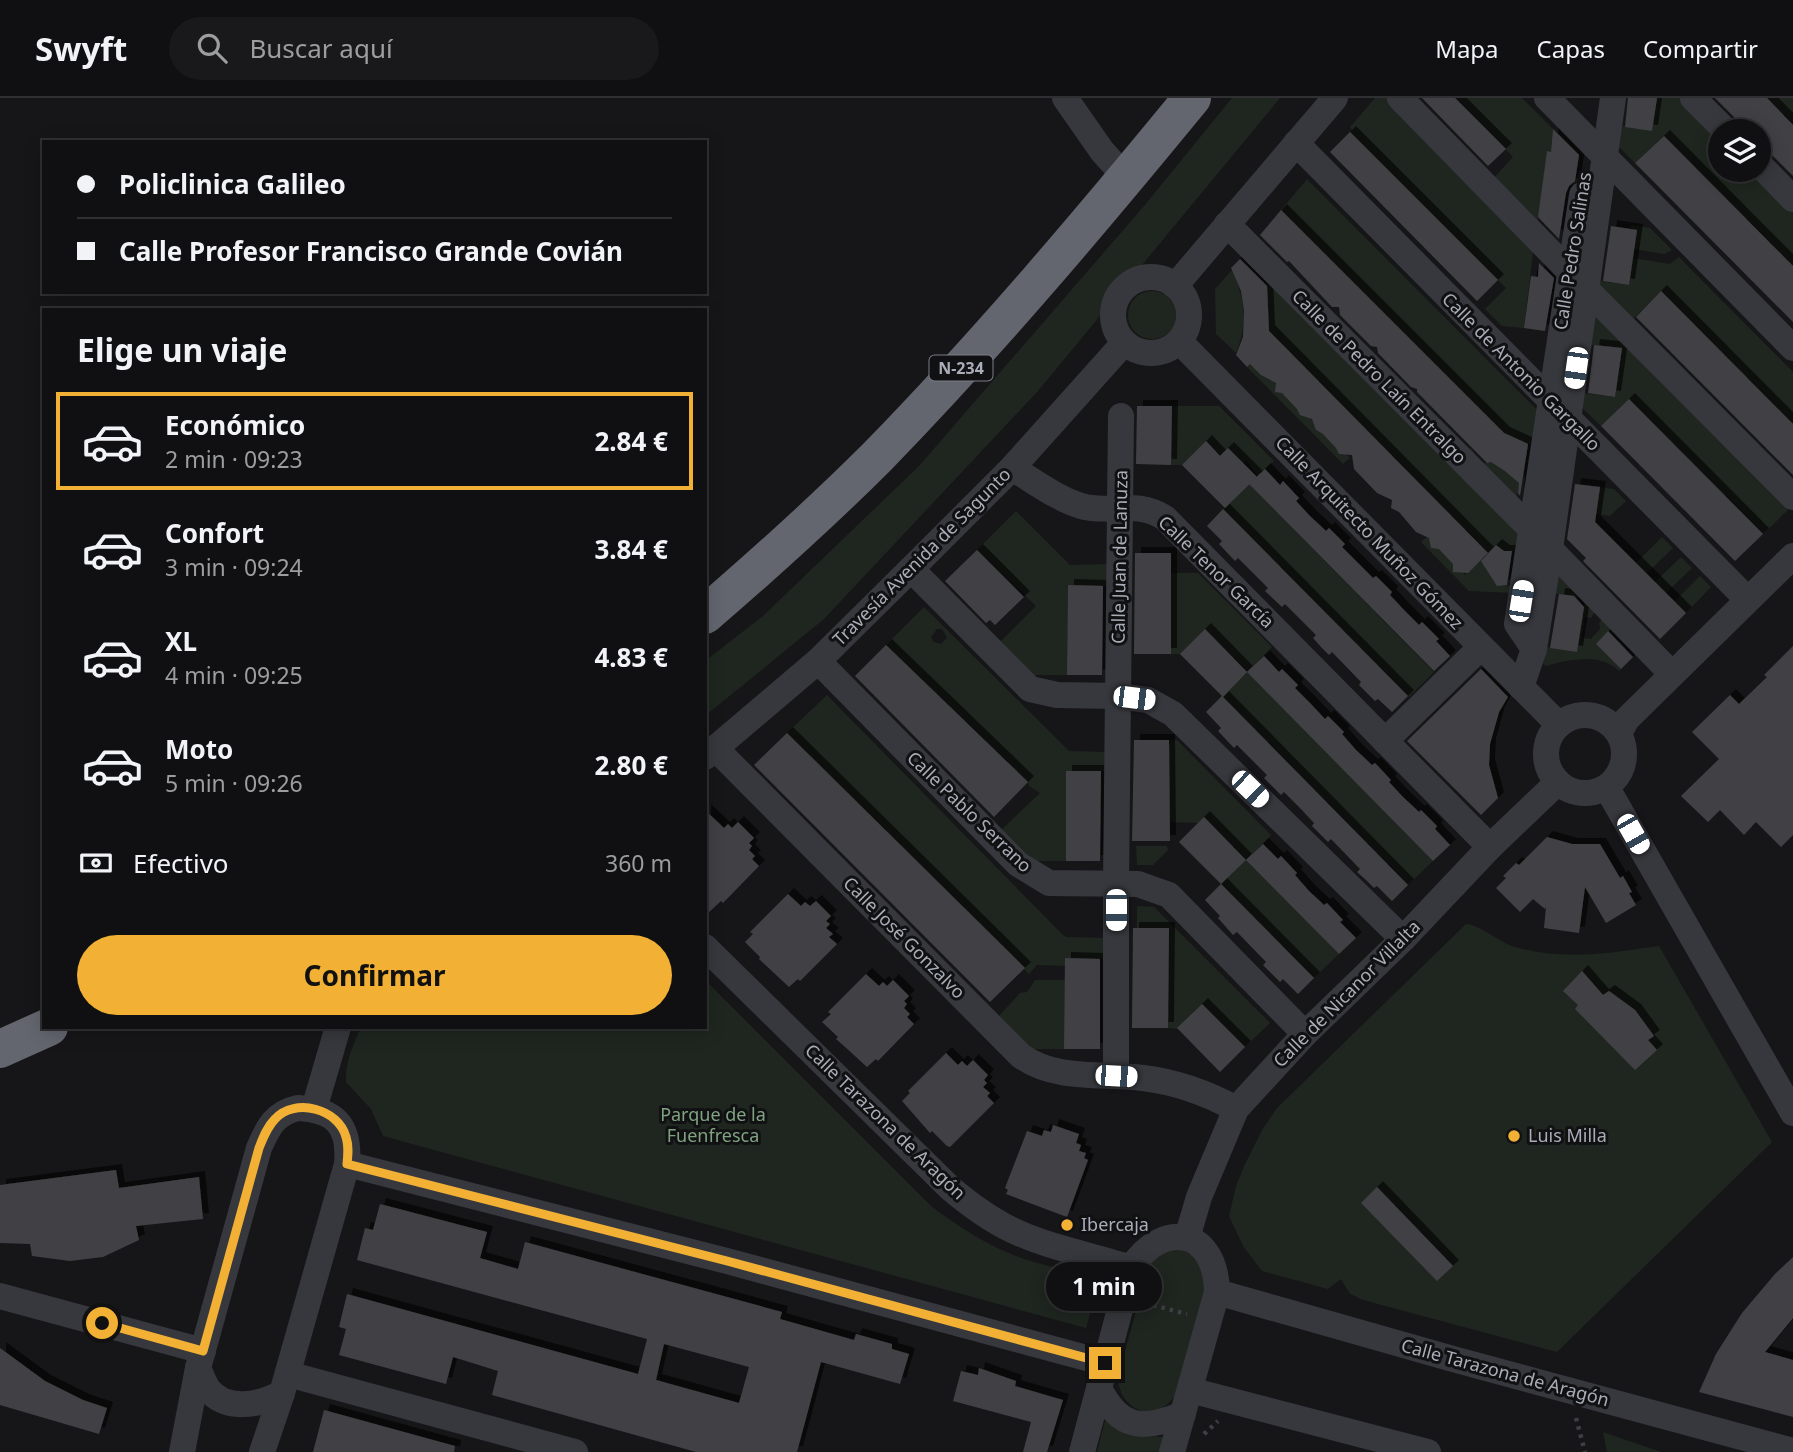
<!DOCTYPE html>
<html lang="es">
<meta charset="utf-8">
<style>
body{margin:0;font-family:"Noto Sans",sans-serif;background:#19191b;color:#f1f3f6;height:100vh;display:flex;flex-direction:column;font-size:26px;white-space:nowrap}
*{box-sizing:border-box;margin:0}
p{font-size:23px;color:#9c9d9f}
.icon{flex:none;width:38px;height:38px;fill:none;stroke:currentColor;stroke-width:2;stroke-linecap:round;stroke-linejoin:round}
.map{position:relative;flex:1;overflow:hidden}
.details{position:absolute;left:42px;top:210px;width:665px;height:721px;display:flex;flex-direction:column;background:#101012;border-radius:0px;box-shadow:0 4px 18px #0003,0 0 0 2px #303032}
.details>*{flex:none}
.hud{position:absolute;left:42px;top:42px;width:665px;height:154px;border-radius:0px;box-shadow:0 4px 18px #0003,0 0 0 2px #303032;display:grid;align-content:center;height:154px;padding:0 35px;background:#101012}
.tools{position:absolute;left:1708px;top:21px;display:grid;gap:14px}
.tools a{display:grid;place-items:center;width:63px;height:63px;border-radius:50%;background:#101012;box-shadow:0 4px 18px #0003,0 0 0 2px #303032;font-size:35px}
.end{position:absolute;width:32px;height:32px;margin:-16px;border:9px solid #f2b134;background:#111;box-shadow:0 0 0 4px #111}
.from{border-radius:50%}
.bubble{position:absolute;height:49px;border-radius:24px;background:#101012;box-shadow:0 4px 18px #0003,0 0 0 2px #303032;font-size:23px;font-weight:700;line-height:49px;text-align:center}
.car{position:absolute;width:21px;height:42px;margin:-21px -10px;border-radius:9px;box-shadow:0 0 5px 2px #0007;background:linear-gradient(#fff 24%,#345 0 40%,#fff 0 76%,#345 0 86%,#fff 0)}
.hud b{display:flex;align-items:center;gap:24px;height:66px;font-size:26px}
.hud b+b{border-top:2px solid #303032}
.hud i{width:18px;height:18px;background:#f1f3f6}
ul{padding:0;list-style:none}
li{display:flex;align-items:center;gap:21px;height:98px;margin:0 14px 10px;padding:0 21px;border:4px solid transparent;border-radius:0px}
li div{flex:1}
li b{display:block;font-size:26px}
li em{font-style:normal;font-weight:700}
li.current{border-color:#f2b134}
li>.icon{width:63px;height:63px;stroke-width:1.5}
h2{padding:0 35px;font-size:32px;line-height:84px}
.pay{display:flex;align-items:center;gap:18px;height:77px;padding:0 35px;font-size:26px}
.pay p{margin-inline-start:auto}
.cta{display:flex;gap:14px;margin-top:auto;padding:14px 35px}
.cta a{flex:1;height:80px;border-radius:42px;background:#f2b134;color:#111;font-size:28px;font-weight:700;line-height:80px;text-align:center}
header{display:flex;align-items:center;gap:42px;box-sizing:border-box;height:98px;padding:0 35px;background:#101012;border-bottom:2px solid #303032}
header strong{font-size:33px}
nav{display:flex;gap:38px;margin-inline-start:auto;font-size:24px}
.search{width:490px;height:63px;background:#19191b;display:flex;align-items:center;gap:18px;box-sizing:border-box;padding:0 24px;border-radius:38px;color:#9c9d9f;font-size:26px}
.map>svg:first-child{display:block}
</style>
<header>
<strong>Swyft</strong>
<div class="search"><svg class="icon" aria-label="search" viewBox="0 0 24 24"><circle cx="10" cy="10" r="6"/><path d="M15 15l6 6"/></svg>Buscar aquí</div>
<nav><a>Mapa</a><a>Capas</a><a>Compartir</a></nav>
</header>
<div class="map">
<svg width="1793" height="1354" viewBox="0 0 1793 1354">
<defs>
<filter id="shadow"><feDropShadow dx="6" dy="-6" stdDeviation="0" flood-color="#0009"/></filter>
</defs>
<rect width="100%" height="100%" fill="#161618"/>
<g fill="#1e261f" fill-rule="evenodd">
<polygon points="1232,0 1280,0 1038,293 824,521 705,618 705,563 763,518 919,368 1144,108"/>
<polygon points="1375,0 1390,0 1534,146 1524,230 1502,228 1485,211 1506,190 1350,34 1352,32 1350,29"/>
<polygon points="1455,0 1522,0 1553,31 1551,54 1547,54 1537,130 1491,83 1513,59"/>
<polygon points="1657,0 1683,0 1720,39 1720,72 1752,72 1793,114 1793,169 1664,38 1635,65 1619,49 1622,28 1652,32"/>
<polygon points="1766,0 1793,0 1793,28"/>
<polygon points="1307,81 1539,314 1537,347 1522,344 1504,336 1281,112"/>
<polygon points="1631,127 1650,130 1672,152 1664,156 1634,151 1637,133 1630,131"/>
<polygon points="1679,159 1793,274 1793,326 1661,193 1630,224 1598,191 1599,183 1629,187 1633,160 1670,166"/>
<path d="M1232 172C1245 200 1248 226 1236 255L1216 236 1215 191Z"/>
<polygon points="1273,181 1524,436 1521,454 1504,453 1496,447 1488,455 1269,233 1266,189"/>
<circle cx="1152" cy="217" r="24"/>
<polygon points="1596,209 1657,276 1788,412 1763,436 1630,301 1601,328 1581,309 1583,295 1615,299 1622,250 1586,246"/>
<path d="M1252 264 1262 277H1268L1277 287V294H1282L1316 326V333C1325 334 1337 347 1339 355H1345L1350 360 1343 366 1247 269Z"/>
<polygon points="1172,308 1219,308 1274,363 1258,378 1246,362 1243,365 1228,350 1220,358 1206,343 1182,367 1171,367"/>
<polygon points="1471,350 1481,365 1486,365 1490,361 1505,372 1511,372 1513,380 1520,380 1516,405 1466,355"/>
<polygon points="1249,386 1434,574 1409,599 1223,411"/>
<polygon points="1599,389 1614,391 1626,403 1610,418 1596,416"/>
<polygon points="1016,413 1070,467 1109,466 1109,488 1068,488 1067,577 1030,577 999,545 1036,508 977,452"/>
<polygon points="1427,439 1432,443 1431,449 1438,449 1465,477 1482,461 1496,476 1498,487 1516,488 1515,495 1469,493 1421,444"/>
<polygon points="1662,439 1673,450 1646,476 1636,465"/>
<polygon points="1681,459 1692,470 1666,495 1655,484"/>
<path d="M1557 468 1598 509 1591 520 1585 519 1582 540 1591 541 1600 531 1599 525 1607 517 1616 526 1596 546 1621 571 1619 573C1600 554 1569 562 1546 568L1543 566 1546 549 1577 554 1585 501 1553 495Z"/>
<polygon points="1171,475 1198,475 1272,549 1248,574 1433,763 1408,787 1222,598 1247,573 1205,531 1180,556 1171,556"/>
<polygon points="1700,478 1711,489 1686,515 1674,504"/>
<path d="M924 509 1069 653 1107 654V673H1066V763H1029L1000 733 1040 695 1029 688 1028 684 965 622 963 623 886 547ZM937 531H942L947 540 941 546 934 544 931 539Z"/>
<polygon points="827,597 1061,835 1066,839 1107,840 1107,861 1065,860 1065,868 1037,867 1029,876 787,635"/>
<polygon points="1169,642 1177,642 1271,737 1247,762 1339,856 1314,880 1221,786 1246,761 1204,719 1198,725 1170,724"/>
<polygon points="1136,748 1167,748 1168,752 1153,767 1137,767"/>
<polygon points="1137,808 1154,809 1270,925 1245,949 1202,906 1178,931 1168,930 1169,831 1137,830"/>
<path d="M1466 826C1483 828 1498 844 1515 849 1564 863 1610 855 1659 848L1772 1044 1557 1254 1363 1202 1350 1196 1341 1181 1328 1191 1262 1173 1243 1148 1229 1118 1236 1088 1245 1066 1262 1032 1277 1010Z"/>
<path d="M705 882 931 1108C961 1131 992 1150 1027 1162 1048 1169 1071 1171 1091 1181L1097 1192 1086 1230 383 1038 371 1011 346 984C345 965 353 947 361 929H705Z"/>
<polygon points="1035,882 1065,882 1064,951 1030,951 998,919 1020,895 1027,894"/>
<path d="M1170 1152H1183L1200 1163 1206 1187 1176 1296C1157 1327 1119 1314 1118 1279L1148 1169 1153 1162Z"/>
<polygon points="1105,1323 1132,1337 1163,1339 1165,1340 1162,1354 1097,1354"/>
<polygon points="1603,1334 1661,1354 1607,1354"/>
</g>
<g fill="#404145" fill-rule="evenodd" filter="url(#shadow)">
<polygon points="1422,0 1455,0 1506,51 1488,68"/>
<polygon points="1628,0 1657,0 1652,33 1625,29"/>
<polygon points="1715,0 1767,0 1793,27 1793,78 1770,55 1759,51 1759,33 1741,33 1737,22"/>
<polygon points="1553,31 1579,57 1575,83 1569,88 1566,95 1559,141 1538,119 1547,53 1551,54"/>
<polygon points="1350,34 1498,182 1477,203 1330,54"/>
<polygon points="1664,38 1793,168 1793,224 1635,65"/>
<polygon points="1281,112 1504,335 1528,346 1520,398 1518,395 1519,385 1505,373 1491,364 1487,365 1417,294 1417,291 1411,289 1378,255 1377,249 1371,248 1340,217 1339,209 1332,209 1289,163 1287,164 1260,137"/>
<polygon points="1611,128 1637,132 1629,187 1603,183"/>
<polygon points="1240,161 1267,188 1269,233 1488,455 1468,475 1453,474 1453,466 1439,451 1431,450 1429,440 1416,434 1399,414 1391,410 1392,402 1377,395 1354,371 1352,357 1339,356 1336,350 1323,336 1316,332 1312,321 1300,317 1297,311 1282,295 1275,294 1276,285 1261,277 1250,266 1247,269 1236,257 1243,239 1244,213 1241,193 1231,170"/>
<polygon points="1539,165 1554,180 1545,233 1524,230 1531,178 1538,179"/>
<polygon points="1661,193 1793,326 1793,377 1636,219"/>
<polygon points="1594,247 1622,250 1615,299 1588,295"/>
<polygon points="1629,301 1763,436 1735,463 1601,328"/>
<polygon points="1137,308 1172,308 1171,367 1136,366"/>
<polygon points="1206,343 1220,358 1228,350 1257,379 1225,410 1182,367"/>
<polygon points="1265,371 1280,387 1283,383 1299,400 1296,403 1310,418 1326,433 1329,430 1345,446 1342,449 1373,480 1376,478 1392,494 1390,497 1404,512 1419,527 1422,524 1439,541 1436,543 1450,558 1434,573 1249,386"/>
<polygon points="1575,386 1600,389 1595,424 1686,515 1660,541 1583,463 1586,460 1567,441"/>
<polygon points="1223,411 1408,598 1392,614 1378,601 1375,603 1359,587 1361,584 1332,554 1329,557 1321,549 1313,540 1316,537 1285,506 1282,509 1265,493 1268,490 1238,460 1235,463 1219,446 1222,443 1207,428"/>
<polygon points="1496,447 1504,453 1512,453 1507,487 1497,488 1481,463"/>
<polygon points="977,452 1024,499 995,527 990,522 986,525 945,483"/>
<polygon points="1135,455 1171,455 1171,556 1134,556"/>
<polygon points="1068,487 1103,488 1102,577 1067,577"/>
<polygon points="1559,496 1574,498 1584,509 1577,554 1550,550"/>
<polygon points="1205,531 1247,574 1264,558 1279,574 1282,571 1298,587 1295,590 1310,605 1325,621 1328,618 1344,634 1342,636 1356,652 1372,667 1375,665 1391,682 1389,684 1403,699 1419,714 1421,712 1437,728 1435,731 1450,747 1433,763 1247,574 1223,599 1408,787 1392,803 1377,788 1374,790 1366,782 1357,774 1360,771 1331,741 1328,744 1312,728 1314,725 1299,709 1284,694 1281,697 1264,680 1267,677 1237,647 1234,650 1218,633 1221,630 1206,614 1222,598 1180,556"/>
<polygon points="1608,533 1633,559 1621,571 1596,546"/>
<polygon points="886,547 1028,684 994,719 855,578"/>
<polygon points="1793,548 1793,737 1781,749 1756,724 1744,737 1720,712 1708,724 1681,698 1719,661 1692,634 1730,597 1739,606 1767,579 1764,577"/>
<polygon points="1481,571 1508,599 1499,614 1490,646 1489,667 1498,700 1481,717 1407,643"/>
<polygon points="787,635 1025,870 990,904 754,667"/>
<polygon points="1134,642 1169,642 1170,743 1132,743"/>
<polygon points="1066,673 1101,673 1100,763 1066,763"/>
<polygon points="705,712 724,730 728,726 732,730 738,724 754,740 749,745 752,748 749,752 755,758 752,761 759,768 723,805 721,803 705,818"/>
<polygon points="1204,719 1246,762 1221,786 1314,880 1298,896 1283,881 1280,884 1263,867 1266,864 1237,834 1233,837 1218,820 1220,818 1205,802 1221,786 1179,744"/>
<polygon points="1547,739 1572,746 1600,746 1620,780 1623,778 1632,794 1629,795 1636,807 1606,825 1585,789 1579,835 1544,830 1546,809 1545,811 1533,801 1520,814 1496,790 1506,780 1503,778 1516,765 1519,767"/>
<polygon points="1263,746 1278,761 1281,758 1297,775 1295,777 1309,793 1324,807 1327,805 1343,822 1340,824 1356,840 1339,856 1246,762"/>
<polygon points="788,796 801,808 805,804 810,808 816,803 831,818 826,823 830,826 826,830 833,836 829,839 837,846 800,883 798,881 789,889 759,861 760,859 745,844 753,836 750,834"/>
<polygon points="1133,830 1169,830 1168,930 1132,930"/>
<polygon points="1065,860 1100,861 1100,951 1064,951"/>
<polygon points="1582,873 1603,897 1609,893 1635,912 1654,938 1648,942 1657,952 1635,972 1575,911 1578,907 1563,893"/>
<polygon points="866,876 879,888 883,884 887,888 893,882 909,898 904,903 907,906 904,910 910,916 907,919 914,926 878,963 876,961 867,969 844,948 836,941 838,939 822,924 831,916 828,914"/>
<polygon points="1202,906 1245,949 1220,974 1177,930"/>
<polygon points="946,955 958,967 962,963 967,968 973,962 988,977 984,982 987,985 983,989 990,995 987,998 994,1005 950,1049 947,1048 932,1033 930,1035 902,1003 910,995 908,993"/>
<polygon points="1053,1027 1079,1036 1076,1045 1081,1047 1079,1053 1086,1055 1084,1060 1088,1062 1067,1119 1006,1096 1008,1092 1005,1090 1027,1033 1042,1038 1044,1032 1051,1034"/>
<polygon points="116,1072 119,1090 199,1079 203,1121 136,1128 139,1142 103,1159 70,1163 32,1158 30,1146 0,1145 0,1087"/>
<polygon points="1377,1089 1453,1168 1437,1183 1361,1105"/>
<path d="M380 1106 487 1134 480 1160 518 1171 525 1144 782 1214 780 1221 854 1242 856 1236 892 1246V1251L909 1256 900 1286 821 1264 797 1354H696L492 1297 498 1273 453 1259 446 1286 339 1257 346 1231 339 1229 347 1196 638 1276 647 1241 357 1162 365 1130 373 1132ZM664 1246 749 1269 739 1305 656 1282Z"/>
<polygon points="1793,1159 1793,1220 1765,1254 1793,1262 1793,1319 1699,1294 1716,1256 1742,1215 1775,1176"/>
<polygon points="0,1250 45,1283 83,1302 107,1310 99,1336 0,1307"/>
<polygon points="979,1270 1016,1283 1015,1288 1063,1302 1047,1354 1023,1354 1031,1324 953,1303 961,1273 978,1277"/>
<polygon points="324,1312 455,1348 454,1354 313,1354"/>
</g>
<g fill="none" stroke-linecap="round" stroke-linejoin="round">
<g stroke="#3d3f44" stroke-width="4.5" stroke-dasharray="3.5 5" stroke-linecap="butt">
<polyline points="1145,1205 1187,1216"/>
<polyline points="1576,1320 1585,1354"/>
<polyline points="1204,1336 1218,1323"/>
</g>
<g stroke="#37383d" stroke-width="26">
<polyline points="1065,0 1102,53 1126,80"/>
<polyline points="1400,0 1570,174"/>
<polyline points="1547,0 1793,250"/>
<polyline points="1693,0 1726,33"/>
<polyline points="1296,45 1748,502"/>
<polyline points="1759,66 1793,101"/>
<polyline points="1227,126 1532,432"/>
<circle cx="1151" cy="217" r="38"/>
<polyline points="1175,188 1335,0"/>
<polyline points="1587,192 1793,399"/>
<polyline points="1179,243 1559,627"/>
<path d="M1012 370C1034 383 1060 403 1085 409 1114 415 1136 402 1165 420L1490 749"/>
<polyline points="1550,451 1672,576"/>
<polyline points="911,471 1030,591 1057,597 1118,598 1148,602 1173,616 1403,841"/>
<polyline points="1534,551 1517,526 1582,97"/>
<polyline points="818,563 1018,766 1049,785 1138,786 1169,797 1305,936"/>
<polyline points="1521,589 1534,551 1550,451 1613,0"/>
<circle cx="1585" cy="656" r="39"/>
<polyline points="1619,635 1627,621 1793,458"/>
<polyline points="1385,643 1481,549"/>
<path d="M716 651 1021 958C1056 983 1103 975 1143 980 1176 984 1207 995 1236 1011"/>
<polyline points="705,659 818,563 911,471 1012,370 1124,245"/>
<polyline points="1607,690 1793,1015"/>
<path d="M705 849 950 1090C969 1106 989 1121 1012 1132 1049 1150 1092 1157 1131 1170"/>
<polyline points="1116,978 1116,785 1121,318"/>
<path d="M298 1010C336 1012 350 1028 347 1066L282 1295C260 1307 226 1314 208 1291 204 1285 201 1276 198 1270L259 1050C268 1029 275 1015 298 1010Z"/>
<polyline points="314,1011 338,929"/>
<polyline points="347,1066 727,1163 1105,1265"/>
<polyline points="1187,1140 1199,1099 1236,1011 1305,936 1403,841 1490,749 1558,684"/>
<polyline points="1217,1194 1453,1261 1793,1353"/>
<polyline points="0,1198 203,1253"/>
<polyline points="288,1276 575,1354"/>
<path d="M1099 1290C1119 1331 1143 1333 1183 1316"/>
<polyline points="1190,1292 1428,1354"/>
<polyline points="182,1354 198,1270"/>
<polyline points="262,1354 282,1295"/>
<path d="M1082 1354 1131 1170C1164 1120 1216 1132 1217 1194L1172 1354"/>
</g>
<g stroke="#63666e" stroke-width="38">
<path d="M705 517C764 466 822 414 877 359 988 245 1091 123 1192 0"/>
<polyline points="0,951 49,929"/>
</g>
</g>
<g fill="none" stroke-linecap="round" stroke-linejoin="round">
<path stroke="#f2b134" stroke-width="9" d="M102 1225 203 1253 259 1050C263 1040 267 1029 275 1021 295 999 339 1011 346 1039 349 1048 348 1057 347 1066L727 1163 1105 1265"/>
</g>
<g fill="#f2b134" stroke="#111113" stroke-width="2.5">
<circle cx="1514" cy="1038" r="7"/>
<circle cx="1067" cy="1127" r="7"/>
</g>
<g text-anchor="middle" stroke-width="6" stroke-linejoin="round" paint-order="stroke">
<rect fill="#111113" stroke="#7b7e86" stroke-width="2" x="929.5" y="257.5" width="63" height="25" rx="5"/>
<g font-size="16" font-weight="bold" fill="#a8adb8">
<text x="961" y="276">N-234</text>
</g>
<g font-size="18" fill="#a8adb8" stroke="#111113">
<text transform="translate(1573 153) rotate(-81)" y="6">Calle Pedro Salinas</text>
<text transform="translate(1521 274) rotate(45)" y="6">Calle de Antonio Gargallo</text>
<text transform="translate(1379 279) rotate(45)" y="6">Calle de Pedro Laín Entralgo</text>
<text transform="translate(1369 435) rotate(46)" y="6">Calle Arquitecto Muñoz Gómez</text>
<text transform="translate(922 459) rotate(-45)" y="6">Travesía Avenida de Sagunto</text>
<text transform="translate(1120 459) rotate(-89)" y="6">Calle Juan de Lanuza</text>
<text transform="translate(1216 474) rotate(44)" y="6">Calle Tenor García</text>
<text transform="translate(969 714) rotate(44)" y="6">Calle Pablo Serrano</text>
<text transform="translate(904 840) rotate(45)" y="6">Calle José Gonzalvo</text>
<text transform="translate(1347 896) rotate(-45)" y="6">Calle de Nicanor Villalta</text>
<text transform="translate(885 1024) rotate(44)" y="6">Calle Tarazona de Aragón</text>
<text transform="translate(1505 1275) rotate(15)" y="6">Calle Tarazona de Aragón</text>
</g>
<g font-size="18" fill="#7fa381" stroke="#111113">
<text x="713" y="1023">Parque de la<tspan x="713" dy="21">Fuenfresca</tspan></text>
</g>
<g font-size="18" fill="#a8adb8" stroke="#111113" text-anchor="start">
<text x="1528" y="1044">Luis Milla</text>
<text x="1081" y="1133">Ibercaja</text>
</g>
</g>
</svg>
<div class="tools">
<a><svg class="icon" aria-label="layers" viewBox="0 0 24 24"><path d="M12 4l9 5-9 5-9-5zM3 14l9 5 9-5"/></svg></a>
</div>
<i class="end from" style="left:102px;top:1225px"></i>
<i class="end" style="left:1105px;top:1265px"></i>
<div class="bubble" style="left:1046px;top:1164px;width:116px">1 min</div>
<i class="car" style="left:1576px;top:270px;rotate:188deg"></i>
<i class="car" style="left:1521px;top:503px;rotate:9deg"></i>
<i class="car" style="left:1134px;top:600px;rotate:97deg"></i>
<i class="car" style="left:1250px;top:691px;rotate:134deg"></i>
<i class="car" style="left:1633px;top:736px;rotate:150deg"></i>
<i class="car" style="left:1116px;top:812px;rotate:180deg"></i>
<i class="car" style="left:1116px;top:978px;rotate:93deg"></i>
<div class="hud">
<b><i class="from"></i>Policlinica Galileo</b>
<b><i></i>Calle Profesor Francisco Grande Covián</b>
</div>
<section class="details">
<h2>Elige un viaje</h2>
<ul>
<li class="current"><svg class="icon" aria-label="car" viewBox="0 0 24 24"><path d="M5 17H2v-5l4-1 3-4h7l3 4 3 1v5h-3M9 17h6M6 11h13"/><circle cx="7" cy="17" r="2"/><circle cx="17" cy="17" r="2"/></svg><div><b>Económico</b><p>2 min · 09:23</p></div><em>2.84 €</em></li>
<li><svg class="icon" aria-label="car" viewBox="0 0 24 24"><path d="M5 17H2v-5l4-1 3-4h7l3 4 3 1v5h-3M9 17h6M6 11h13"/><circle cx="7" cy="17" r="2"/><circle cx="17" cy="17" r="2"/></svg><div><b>Confort</b><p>3 min · 09:24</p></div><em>3.84 €</em></li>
<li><svg class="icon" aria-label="car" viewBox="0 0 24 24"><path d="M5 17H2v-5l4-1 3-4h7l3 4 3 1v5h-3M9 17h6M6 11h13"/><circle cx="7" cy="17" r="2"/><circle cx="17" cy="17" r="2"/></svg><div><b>XL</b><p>4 min · 09:25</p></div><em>4.83 €</em></li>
<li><svg class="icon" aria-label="car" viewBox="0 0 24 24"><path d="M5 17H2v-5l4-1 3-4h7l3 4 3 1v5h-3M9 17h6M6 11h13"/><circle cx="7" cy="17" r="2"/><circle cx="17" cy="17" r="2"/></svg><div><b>Moto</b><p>5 min · 09:26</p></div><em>2.80 €</em></li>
</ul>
<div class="pay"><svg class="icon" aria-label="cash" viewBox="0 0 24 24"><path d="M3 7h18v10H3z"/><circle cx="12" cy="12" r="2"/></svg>Efectivo<p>360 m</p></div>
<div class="cta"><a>Confirmar</a></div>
</section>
</div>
